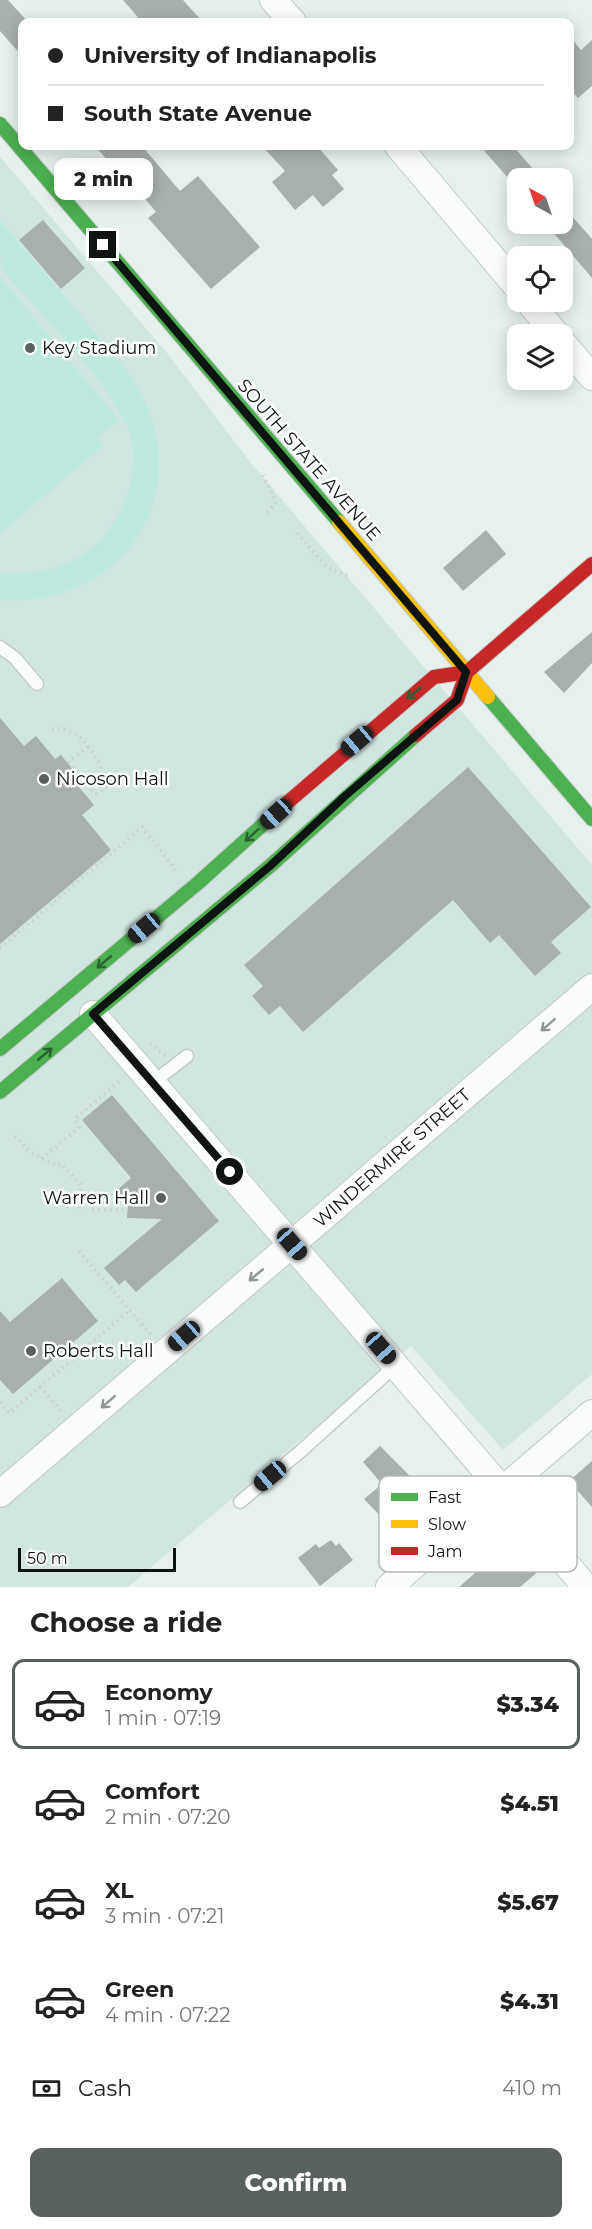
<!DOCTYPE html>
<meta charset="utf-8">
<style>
body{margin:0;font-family:Montserrat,sans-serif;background:#f2f2f2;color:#222;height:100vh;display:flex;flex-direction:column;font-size:22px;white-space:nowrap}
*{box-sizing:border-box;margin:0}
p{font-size:20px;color:#767676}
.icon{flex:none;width:33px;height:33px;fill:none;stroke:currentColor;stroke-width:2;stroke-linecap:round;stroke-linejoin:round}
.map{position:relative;height:1587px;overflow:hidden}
.drawer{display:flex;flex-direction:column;background:#fff;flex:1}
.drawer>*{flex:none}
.top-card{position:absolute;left:18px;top:18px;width:556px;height:132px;border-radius:12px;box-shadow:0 3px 15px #0003;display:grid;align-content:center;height:132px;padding:0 30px;background:#fff}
.needle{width:39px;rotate:320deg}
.buttons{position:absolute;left:507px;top:168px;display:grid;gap:12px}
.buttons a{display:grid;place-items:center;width:66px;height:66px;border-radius:12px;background:#fff;box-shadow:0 3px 15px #0003;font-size:30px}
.scale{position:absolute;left:18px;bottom:15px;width:158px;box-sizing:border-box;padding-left:6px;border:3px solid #0d1412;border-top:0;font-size:16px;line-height:21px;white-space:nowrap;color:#0d1412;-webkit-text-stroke:4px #fff;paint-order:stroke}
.end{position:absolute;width:27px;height:27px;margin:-14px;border:8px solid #0d1412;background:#fff;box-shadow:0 0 0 3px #fff}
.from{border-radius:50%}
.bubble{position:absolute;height:42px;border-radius:12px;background:#fff;box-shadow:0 3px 15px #0003;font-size:20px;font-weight:800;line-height:42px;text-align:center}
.car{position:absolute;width:18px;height:36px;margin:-18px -9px;border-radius:8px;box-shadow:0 0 4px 2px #0007;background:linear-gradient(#222 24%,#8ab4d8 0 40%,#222 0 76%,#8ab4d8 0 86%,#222 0)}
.top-card b{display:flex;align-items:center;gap:21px;height:57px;font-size:22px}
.top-card b+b{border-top:2px solid #e0e0e0}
.top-card i{width:15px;height:15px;background:#222}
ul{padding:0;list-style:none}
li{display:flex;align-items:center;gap:18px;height:90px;margin:0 12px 9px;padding:0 18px;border:3px solid transparent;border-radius:12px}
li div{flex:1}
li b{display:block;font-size:22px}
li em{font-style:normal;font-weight:800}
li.selected{border-color:#59615f}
li>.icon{width:54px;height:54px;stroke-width:1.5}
h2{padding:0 30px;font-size:27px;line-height:72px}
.pay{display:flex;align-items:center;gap:15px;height:66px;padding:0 30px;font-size:22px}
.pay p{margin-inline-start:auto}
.action{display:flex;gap:12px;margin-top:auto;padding:12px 30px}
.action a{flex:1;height:69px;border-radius:12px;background:#59615f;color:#fff;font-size:24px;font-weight:800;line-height:69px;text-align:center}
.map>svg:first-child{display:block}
</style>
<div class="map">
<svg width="592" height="1587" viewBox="0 0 592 1587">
<rect width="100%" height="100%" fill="#e6f1ee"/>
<polygon fill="#d2e6e1" points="0,157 167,353 251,463 592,865 592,1374 503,1450 411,1346 128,1587 0,1587"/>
<g fill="#bee9df">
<path d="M0 220 131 376C202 485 129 608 0 600V573C39 576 77 567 103 537 127 510 143 461 127 426 107 381 62 338 30 300 21 290 7 278 1 265 0 255 0 232 0 220Z"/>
<polygon points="0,277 119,420 97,438 103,446 0,533"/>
</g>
<g fill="#a8b0ae">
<polygon points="0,0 8,0 28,22 22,22 22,56 0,31"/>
<polygon points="123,0 183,0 203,22 142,22"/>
<polygon points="570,37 581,50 592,40 592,86 578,98 570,89"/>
<polygon points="95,146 142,146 180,191 198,176 260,247 211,289 148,218 156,212 123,172 120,175"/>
<polygon points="262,146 317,146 338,170 332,175 344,189 323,207 313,195 295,210 272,182 285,171"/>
<polygon points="480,146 513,146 541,178 508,178"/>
<polygon points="562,205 592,239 592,278 546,224 562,224"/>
<polygon points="43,220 85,268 61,289 19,240"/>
<polygon points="486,530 506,554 463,591 443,568"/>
<polygon points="592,632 592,663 564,693 544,672"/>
<polygon points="0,718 24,746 36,736 55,759 61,755 79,777 74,781 94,805 82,815 111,850 0,944"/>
<polygon points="468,767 591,907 551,942 561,953 535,976 499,935 490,943 453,900 303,1032 280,1006 269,1015 252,996 263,986 244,965"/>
<polygon points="112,1095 219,1221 136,1292 125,1280 119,1285 104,1268 162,1219 127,1218 128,1205 116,1191 131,1178 82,1120"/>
<polygon points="62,1278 98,1321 13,1394 0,1380 0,1311 10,1322"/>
<polygon points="380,1446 420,1486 412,1493 415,1495 384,1520 364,1499 382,1484 363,1462"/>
<polygon points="592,1461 592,1507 569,1481"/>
<polygon points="506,1530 540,1570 520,1587 459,1587 491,1559 483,1549"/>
<polygon points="331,1540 336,1546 339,1543 353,1560 320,1586 298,1558 316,1544 319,1548"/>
</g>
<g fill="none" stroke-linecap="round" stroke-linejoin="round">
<g stroke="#c3cbc9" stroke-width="15">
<g id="lane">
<polyline points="0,647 15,658 37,684"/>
<polyline points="152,1083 187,1056"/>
<polyline points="240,1502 301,1451 396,1365"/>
</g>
</g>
<g stroke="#c3cbc9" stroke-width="28">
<g id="street">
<polyline points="273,0 293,22"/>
<polyline points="398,146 518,288"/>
<polyline points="529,302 556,334"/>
<polyline points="562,342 592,377"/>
<polyline points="93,1014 586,1587"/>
<polyline points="0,1494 592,987"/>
<polyline points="389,1587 592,1413"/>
</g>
</g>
<g stroke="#c3cbc9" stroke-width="16">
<g id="fast">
<polyline points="0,124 339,522"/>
<polyline points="488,697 592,819"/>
<polyline points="0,1049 198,883 288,802"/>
<polyline points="0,1092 270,866 416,735"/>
</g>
</g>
<g stroke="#c3cbc9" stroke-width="16">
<polyline id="slow" points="339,522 488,697"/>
</g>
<g stroke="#c3cbc9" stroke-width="16">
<g id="jam">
<polyline points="416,735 457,700 467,672 592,564"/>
<polyline points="288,802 434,677 467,672"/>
</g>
</g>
<g stroke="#cccfce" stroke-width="4" stroke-dasharray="1.5 4.5" stroke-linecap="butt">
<polyline points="263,475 276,502 265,515"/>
<polyline points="297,533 327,567 351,578"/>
<path d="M52 729C80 723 104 764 106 787"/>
<polyline points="88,747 69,762 96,794 107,786 120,769"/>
<polyline points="0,948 142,827 176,870"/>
<polyline points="150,1043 165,1056"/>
<polyline points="15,1136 30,1152 57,1166 61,1164 81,1185 80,1209"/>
<polyline points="42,1159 79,1127 75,1119 122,1079"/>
<polyline points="92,1210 128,1210"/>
<polyline points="79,1251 152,1336"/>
<polyline points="40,1387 63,1413"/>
<polyline points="0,1402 9,1413 130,1310"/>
</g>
<use href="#lane" stroke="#fbfdfc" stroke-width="12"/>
<use href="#street" stroke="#fbfdfc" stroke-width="26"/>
<use href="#fast" stroke="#4caf50" stroke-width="14"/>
<use href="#slow" stroke="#ffc107" stroke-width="14"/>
<use href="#jam" stroke="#c62828" stroke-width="14"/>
</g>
<defs><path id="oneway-shaft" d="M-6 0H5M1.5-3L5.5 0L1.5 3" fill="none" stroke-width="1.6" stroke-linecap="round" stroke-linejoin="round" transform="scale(1.5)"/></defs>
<g stroke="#2c6231">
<use href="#oneway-shaft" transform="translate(414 693) rotate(140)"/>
<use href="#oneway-shaft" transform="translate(252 835) rotate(138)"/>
<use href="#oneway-shaft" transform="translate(104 962) rotate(140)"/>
<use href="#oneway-shaft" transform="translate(45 1054) rotate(-40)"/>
</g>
<g stroke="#909493">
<use href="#oneway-shaft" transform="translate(548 1025) rotate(139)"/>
<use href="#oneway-shaft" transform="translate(256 1275) rotate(140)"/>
<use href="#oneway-shaft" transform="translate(108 1402) rotate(139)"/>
</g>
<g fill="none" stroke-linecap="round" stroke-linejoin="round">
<polyline stroke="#0d1412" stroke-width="8" points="103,245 466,672 457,700 345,796 270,866 93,1014 230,1172"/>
</g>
<g fill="#59615f" stroke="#fff" stroke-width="2">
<circle cx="30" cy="348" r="6"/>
<circle cx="44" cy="779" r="6"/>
<circle cx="161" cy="1198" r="6"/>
<circle cx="31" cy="1351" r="6"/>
</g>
<g text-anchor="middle" stroke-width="5" stroke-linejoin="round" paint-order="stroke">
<g font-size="18" fill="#0d1412" stroke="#fff" text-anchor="start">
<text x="42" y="354">Key Stadium</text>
<text x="56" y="785">Nicoson Hall</text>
<text x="149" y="1204" text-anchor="end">Warren Hall</text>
<text x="43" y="1357">Roberts Hall</text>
</g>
<g font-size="18" fill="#0d1412" stroke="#fff">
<text transform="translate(309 460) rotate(49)" y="6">SOUTH STATE AVENUE</text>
<text transform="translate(392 1158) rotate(-41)" y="6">WINDERMIRE STREET</text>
</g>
</g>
<rect x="379" y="1476" width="198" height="96" rx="9" fill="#fff" stroke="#b6b8b8" stroke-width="1.5"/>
<rect x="391" y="1493" width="27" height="8" fill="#4caf50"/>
<rect x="391" y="1520" width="27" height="8" fill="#ffc107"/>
<rect x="391" y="1547" width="27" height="8" fill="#c62828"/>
<g font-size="16" fill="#0d1412">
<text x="428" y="1503">Fast</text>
<text x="428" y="1530">Slow</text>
<text x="428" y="1557">Jam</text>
</g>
</svg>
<div class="buttons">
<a><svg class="needle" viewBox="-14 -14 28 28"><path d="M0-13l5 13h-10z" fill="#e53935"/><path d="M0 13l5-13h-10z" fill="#767676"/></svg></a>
<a><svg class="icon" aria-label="locate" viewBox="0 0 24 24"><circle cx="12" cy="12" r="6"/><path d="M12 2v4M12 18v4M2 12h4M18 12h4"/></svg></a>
<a><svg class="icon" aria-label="layers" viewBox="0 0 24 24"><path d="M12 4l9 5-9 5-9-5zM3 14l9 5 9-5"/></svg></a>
</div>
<div class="scale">50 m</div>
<i class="end from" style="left:230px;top:1172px"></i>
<i class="end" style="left:103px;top:245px"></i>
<div class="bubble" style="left:54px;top:158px;width:99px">2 min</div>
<i class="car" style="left:357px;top:741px;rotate:230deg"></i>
<i class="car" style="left:276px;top:814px;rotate:228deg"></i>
<i class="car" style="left:144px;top:928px;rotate:230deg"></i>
<i class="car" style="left:292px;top:1244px;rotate:139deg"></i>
<i class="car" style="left:184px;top:1336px;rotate:229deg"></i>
<i class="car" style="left:381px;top:1348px;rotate:139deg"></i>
<i class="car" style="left:270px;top:1476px;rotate:230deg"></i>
<div class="top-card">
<b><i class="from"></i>University of Indianapolis</b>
<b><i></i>South State Avenue</b>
</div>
</div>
<section class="drawer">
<h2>Choose a ride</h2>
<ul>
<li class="selected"><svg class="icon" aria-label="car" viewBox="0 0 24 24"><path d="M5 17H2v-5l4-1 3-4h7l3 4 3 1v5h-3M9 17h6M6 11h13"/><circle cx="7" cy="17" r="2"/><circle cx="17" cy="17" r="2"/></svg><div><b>Economy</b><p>1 min · 07:19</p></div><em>$3.34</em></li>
<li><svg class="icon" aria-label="car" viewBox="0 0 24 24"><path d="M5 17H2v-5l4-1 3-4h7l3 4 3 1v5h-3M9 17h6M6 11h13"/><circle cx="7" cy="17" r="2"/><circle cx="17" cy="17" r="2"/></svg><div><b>Comfort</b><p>2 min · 07:20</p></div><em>$4.51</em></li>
<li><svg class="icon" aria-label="car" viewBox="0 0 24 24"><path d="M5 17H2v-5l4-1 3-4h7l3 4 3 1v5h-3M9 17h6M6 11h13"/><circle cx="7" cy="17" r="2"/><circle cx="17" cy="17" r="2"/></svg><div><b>XL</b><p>3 min · 07:21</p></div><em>$5.67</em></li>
<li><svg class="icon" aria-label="car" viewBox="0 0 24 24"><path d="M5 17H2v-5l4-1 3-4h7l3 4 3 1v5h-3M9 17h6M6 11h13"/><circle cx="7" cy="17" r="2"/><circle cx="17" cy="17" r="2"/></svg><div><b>Green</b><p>4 min · 07:22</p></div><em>$4.31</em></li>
</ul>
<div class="pay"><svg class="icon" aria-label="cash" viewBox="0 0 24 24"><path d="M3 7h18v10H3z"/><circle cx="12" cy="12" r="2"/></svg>Cash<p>410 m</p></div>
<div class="action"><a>Confirm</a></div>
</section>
